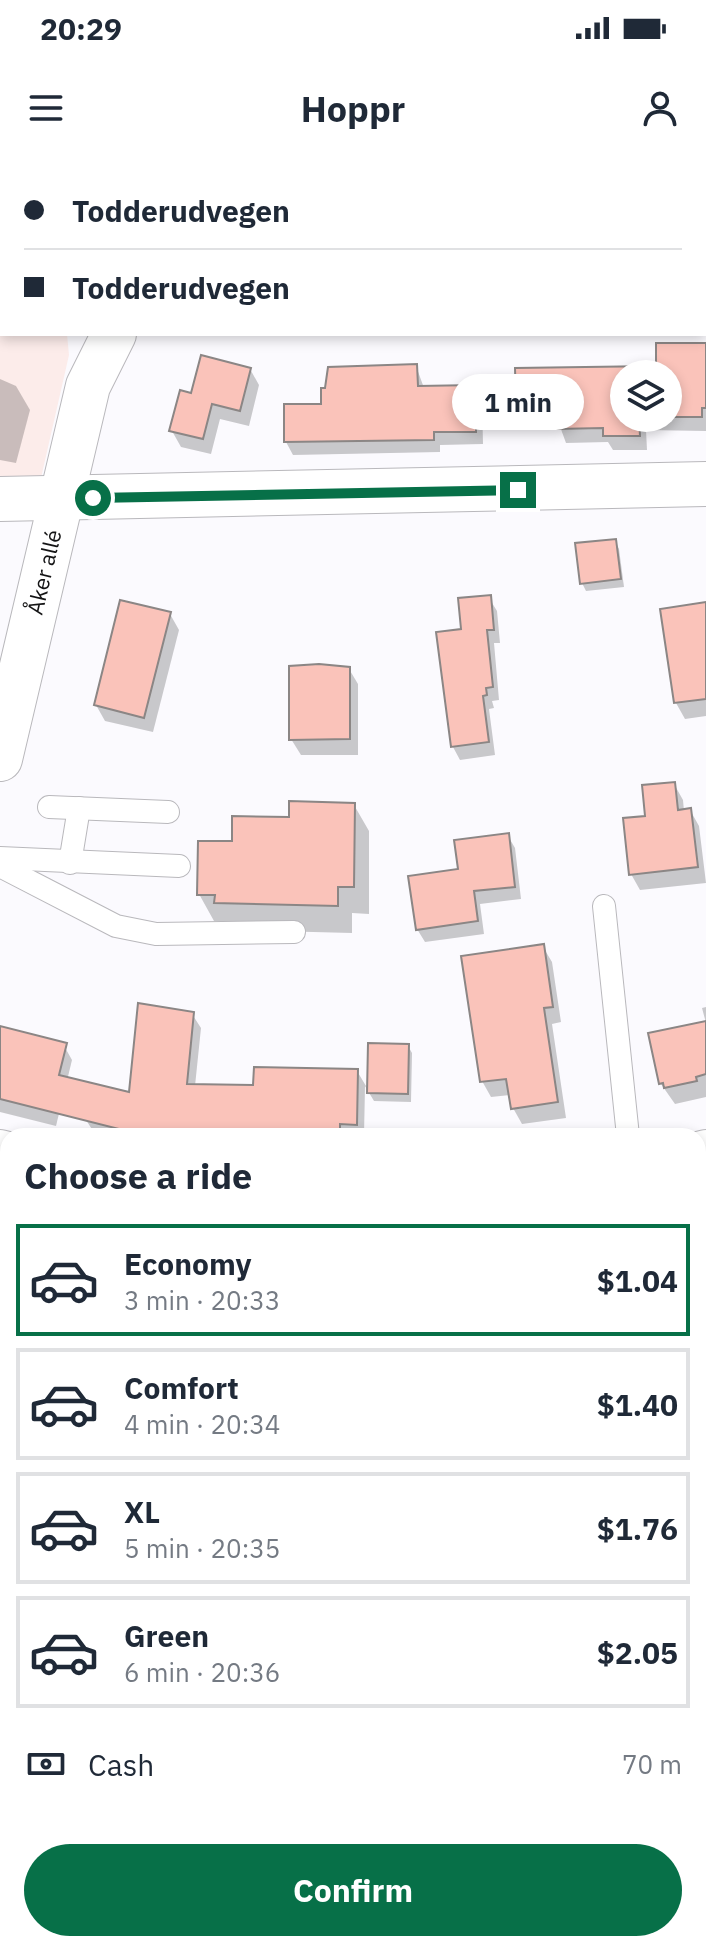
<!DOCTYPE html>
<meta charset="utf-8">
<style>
body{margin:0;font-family:"IBM Plex Sans",sans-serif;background:#f6f6f7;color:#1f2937;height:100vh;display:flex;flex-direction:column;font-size:30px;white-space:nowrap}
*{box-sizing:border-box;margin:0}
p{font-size:26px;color:#747a83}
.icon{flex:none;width:44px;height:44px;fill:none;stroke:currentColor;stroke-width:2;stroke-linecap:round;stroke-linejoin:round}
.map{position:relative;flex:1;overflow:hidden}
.details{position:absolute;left:0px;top:968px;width:706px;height:824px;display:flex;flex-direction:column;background:#fff;border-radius:24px 24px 0 0;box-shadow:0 4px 12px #0003}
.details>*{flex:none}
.guide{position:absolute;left:0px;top:0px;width:706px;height:176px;box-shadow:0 4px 12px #0003;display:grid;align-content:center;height:176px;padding:0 24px;background:#fff}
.controls{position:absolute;left:610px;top:200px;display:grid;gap:16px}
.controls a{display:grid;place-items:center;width:72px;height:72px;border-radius:50%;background:#fff;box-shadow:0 4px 12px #0003;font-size:40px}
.end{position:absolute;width:36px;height:36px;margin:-18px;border:10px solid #077048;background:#fff;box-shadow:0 0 0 4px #fff}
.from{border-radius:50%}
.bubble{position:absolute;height:56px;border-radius:28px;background:#fff;box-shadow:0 4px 12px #0003;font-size:26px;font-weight:800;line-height:56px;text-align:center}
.guide b{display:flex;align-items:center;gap:28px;height:76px;font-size:30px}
.guide b+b{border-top:2px solid #e0e1e3}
.guide i{width:20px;height:20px;background:#1f2937}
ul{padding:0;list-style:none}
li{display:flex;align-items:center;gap:24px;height:112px;margin:0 16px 12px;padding:0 8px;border:4px solid #e0e1e3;border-radius:0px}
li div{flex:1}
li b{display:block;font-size:30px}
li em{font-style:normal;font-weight:800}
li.current{border-color:#077048}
li>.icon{width:72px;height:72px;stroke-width:1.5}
h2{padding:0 24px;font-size:36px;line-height:96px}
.pay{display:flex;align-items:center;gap:20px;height:88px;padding:0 24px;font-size:30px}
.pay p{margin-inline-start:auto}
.cta{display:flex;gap:16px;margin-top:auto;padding:16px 24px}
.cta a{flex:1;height:92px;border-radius:48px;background:#077048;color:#fff;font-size:32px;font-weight:800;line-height:92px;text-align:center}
.status{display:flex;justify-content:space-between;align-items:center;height:56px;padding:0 40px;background:#fff;direction:ltr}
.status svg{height:22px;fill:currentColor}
header{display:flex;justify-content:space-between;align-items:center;height:104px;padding:0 24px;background:#fff;font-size:36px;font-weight:800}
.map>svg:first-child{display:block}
</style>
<div class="status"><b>20:29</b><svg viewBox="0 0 49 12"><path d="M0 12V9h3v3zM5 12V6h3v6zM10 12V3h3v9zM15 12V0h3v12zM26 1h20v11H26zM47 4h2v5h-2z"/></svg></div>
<header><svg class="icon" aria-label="menu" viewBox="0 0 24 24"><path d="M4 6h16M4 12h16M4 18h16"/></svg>Hoppr<svg class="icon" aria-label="person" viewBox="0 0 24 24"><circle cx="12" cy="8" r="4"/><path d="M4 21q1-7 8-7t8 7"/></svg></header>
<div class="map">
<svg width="706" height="1792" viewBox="0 0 706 1792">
<rect width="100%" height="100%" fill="#fbfafe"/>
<polygon fill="#fcecea" points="0,98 2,174 67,174 69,195 41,318 0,319"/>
<polygon fill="#b0d9b9" points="469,0 702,0 371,2"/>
<g fill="#0003" fill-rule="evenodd">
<path d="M706 185V271L646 270 647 290H613L608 282 566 283 558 261H526L518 246 517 210 657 208ZM624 214H668V258H624Z"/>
<polygon points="416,206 424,228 475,227 482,240 483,284 440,285 440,292 293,295 286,282 323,246"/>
<polygon points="250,209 259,225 249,266 220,259 211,294 181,287 172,271 192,236"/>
<polygon points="0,219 16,226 30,250 16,303 0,300"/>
<polygon points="615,381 619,389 624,427 586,431 582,423"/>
<polygon points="489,438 497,451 500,483 494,483 499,540 492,541 494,548 489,549 495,595 460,600 453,587 463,471"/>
<polygon points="706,444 706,556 685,559 676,543"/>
<polygon points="170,454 179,470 153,572 105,561 96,545"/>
<polygon points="349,509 358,524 358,595 301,595 291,579"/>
<polygon points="674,624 683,640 684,651 690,650 699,666 706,723 640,730 631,714 647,658"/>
<polygon points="354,645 369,671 369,754 352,753 352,773 232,770 227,761 214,761 199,734 291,659"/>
<polygon points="508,676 515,688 521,739 480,744 484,774 425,782 417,769"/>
<polygon points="543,787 552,802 561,862 552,864 566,958 522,964 513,948 511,935 491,937 482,921"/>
<polygon points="706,847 706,937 675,944 661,924 651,874 706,863 702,848"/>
<polygon points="192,854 201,868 195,926 255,927 357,911 369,931 408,886 412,893 411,942 374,941 365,926 364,976 95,974 86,960 131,935"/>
<polygon points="0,883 63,884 72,900 56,966 0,952"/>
<polygon points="0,1075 8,1077 8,1167 0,1166"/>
<polygon points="698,1406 706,1415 704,1492 698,1485"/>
<polygon points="5,1734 8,1735 8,1784 84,1784 82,1792 4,1792 0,1785 0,1758"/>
<polygon points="195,1784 239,1784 259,1792 194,1792"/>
</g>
<g fill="#fac3ba" stroke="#8b8685" stroke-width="2">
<polygon points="656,183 706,183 706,248 702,248 702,257 668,257 668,214 624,214 624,258 639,258 640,276 603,276 603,268 556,269 556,247 516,247 515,208 656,206"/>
<polygon points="201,195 251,208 240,251 212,244 203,279 169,271 180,230 191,233"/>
<polygon points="417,204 418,226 476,225 476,272 434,272 434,280 284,282 284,244 321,244 321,228 325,228 328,207"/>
<polygon points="616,379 621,419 580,424 575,383"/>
<polygon points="491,435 494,470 487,470 493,527 486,528 487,535 483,536 489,582 451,587 436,472 461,469 458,438"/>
<polygon points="120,440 171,452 144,558 94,545"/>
<polygon points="706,442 706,539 674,543 660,449"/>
<polygon points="319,504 350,507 350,579 289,580 289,506"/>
<polygon points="675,622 678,650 691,648 698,707 629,715 623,658 645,656 642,625"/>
<polygon points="289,641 355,643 354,727 338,727 338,746 214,743 215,735 197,735 198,681 232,681 232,656 289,657"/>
<polygon points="509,673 515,727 474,731 478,761 416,770 408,716 458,709 454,680"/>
<polygon points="544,784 553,847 544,848 558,942 511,949 506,919 480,922 461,796"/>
<polygon points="138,843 194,852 187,924 253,925 254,907 358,909 357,965 340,964 340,973 176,972 176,976 127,976 127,971 0,939 0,866 67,883 59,915 129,932"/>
<polygon points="706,861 706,914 696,917 697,921 664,928 663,923 659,924 648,873"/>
<polygon points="368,883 409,884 408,934 367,933"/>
</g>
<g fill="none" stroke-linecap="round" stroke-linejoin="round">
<g stroke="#b9b8bc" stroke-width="24">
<g id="lane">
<polyline points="49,647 168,652"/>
<polyline points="0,698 179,706"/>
<polyline points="70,703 79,648"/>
<polyline points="0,706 116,766 156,774 294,772"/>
<polyline points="604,746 628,976"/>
</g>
</g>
<g stroke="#b9b8bc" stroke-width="46">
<g id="street">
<polyline points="0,339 706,324"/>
<polyline points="0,992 8,994"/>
<polyline points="698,994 706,992"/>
<polyline points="0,1623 8,1624"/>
<polyline points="698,1651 706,1648"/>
<polyline points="433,1792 446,1784"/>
</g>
</g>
<g stroke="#b9b8bc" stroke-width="46">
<g id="secondary">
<path id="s1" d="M0 599 88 226 114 174"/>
</g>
</g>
<g stroke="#b9b8bc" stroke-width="46">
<g id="highway">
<polyline points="704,23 706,23"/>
<polyline points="0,33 2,33"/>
<polyline points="704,74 706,74"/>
<polyline points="0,78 2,78"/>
</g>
</g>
<use href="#lane" stroke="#fff" stroke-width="22"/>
<use href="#street" stroke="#fff" stroke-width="44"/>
<use href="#secondary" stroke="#fff" stroke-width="44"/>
<use href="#highway" stroke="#fff" stroke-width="44"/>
</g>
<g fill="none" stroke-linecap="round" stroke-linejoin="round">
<polyline stroke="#077048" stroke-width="10" points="93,338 518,330"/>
</g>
<g text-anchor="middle" stroke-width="6" stroke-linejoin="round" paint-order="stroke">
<g font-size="22" fill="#141415" stroke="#fff">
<text dy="8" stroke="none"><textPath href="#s1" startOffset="192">Åker allé</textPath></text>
</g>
</g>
</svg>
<div class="controls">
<a><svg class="icon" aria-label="layers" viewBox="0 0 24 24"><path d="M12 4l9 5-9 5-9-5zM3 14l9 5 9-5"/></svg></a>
</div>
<i class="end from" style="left:93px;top:338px"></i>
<i class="end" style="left:518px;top:330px"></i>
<div class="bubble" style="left:452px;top:214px;width:132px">1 min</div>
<div class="guide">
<b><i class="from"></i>Todderudvegen</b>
<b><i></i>Todderudvegen</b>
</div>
<section class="details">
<h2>Choose a ride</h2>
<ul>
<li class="current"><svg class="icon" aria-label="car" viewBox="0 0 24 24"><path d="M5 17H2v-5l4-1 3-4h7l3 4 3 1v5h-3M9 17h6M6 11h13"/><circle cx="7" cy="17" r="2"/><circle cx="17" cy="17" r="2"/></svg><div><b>Economy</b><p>3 min · 20:33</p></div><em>$1.04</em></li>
<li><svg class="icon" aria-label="car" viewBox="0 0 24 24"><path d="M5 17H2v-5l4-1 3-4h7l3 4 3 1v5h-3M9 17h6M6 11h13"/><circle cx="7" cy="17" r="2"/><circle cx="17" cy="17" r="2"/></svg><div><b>Comfort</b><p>4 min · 20:34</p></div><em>$1.40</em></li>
<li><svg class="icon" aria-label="car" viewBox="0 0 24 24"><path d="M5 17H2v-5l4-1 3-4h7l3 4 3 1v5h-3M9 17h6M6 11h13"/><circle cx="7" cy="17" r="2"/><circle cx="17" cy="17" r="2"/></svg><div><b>XL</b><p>5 min · 20:35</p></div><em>$1.76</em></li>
<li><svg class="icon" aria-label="car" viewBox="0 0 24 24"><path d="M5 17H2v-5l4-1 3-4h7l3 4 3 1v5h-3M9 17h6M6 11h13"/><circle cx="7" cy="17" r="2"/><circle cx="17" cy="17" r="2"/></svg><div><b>Green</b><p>6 min · 20:36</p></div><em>$2.05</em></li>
</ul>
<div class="pay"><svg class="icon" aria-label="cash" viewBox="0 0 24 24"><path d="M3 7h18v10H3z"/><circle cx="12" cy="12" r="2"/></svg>Cash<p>70 m</p></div>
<div class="cta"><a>Confirm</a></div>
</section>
</div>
